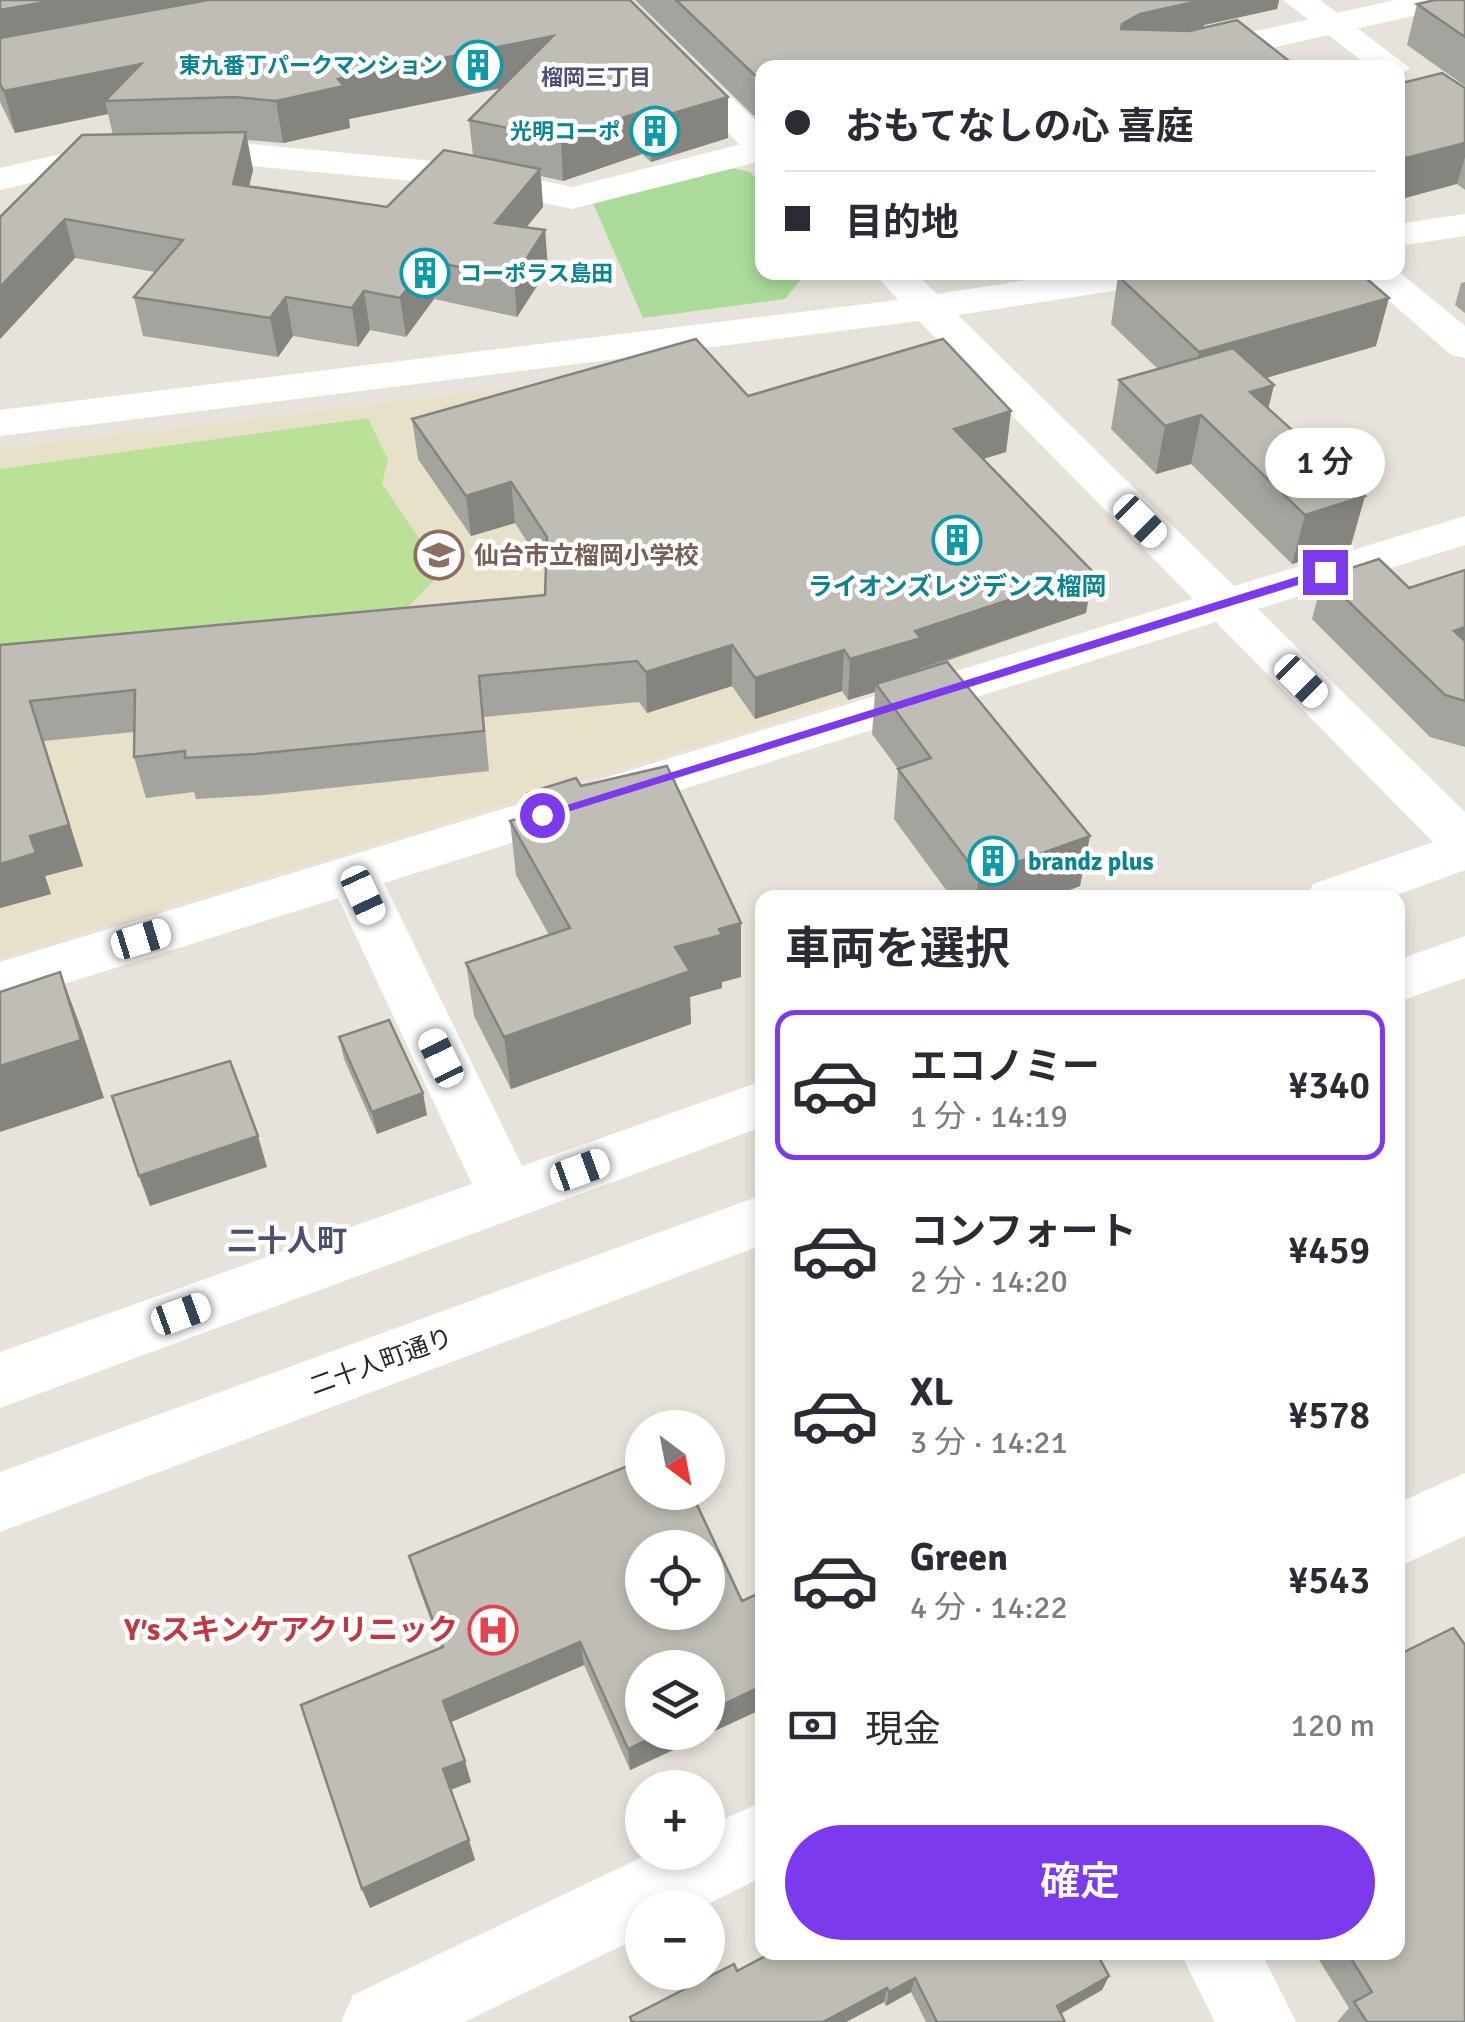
<!DOCTYPE html>
<html lang="ja">
<meta charset="utf-8">
<style>
body{margin:0;font-family:Signika,"Noto Sans JP",sans-serif;background:#f2f2f3;color:#2b2b33;height:100vh;display:flex;flex-direction:column;font-size:38px;white-space:nowrap}
*{box-sizing:border-box;margin:0}
p{font-size:32px;color:#7c7c81}
.icon{flex:none;width:55px;height:55px;fill:none;stroke:currentColor;stroke-width:2;stroke-linecap:round;stroke-linejoin:round}
.map{position:relative;flex:1;overflow:hidden}
.details{position:absolute;left:755px;top:890px;width:650px;height:1070px;display:flex;flex-direction:column;background:#fff;border-radius:20px;box-shadow:0 5px 15px #0003}
.details>*{flex:none}
.guide{position:absolute;left:755px;top:60px;width:650px;height:220px;border-radius:20px;box-shadow:0 5px 15px #0003;display:grid;align-content:center;height:220px;padding:0 30px;background:#fff}
.needle{width:65px;rotate:148deg}
.tools{position:absolute;left:625px;top:1410px;display:grid;gap:20px}
.tools a{display:grid;place-items:center;width:100px;height:100px;border-radius:50%;background:#fff;box-shadow:0 5px 15px #0003;font-size:50px}
.end{position:absolute;width:45px;height:45px;margin:-22px;border:12px solid #7c3aed;background:#fff;box-shadow:0 0 0 5px #fff}
.from{border-radius:50%}
.bubble{position:absolute;height:70px;border-radius:35px;background:#fff;box-shadow:0 5px 15px #0003;font-size:32px;font-weight:600;line-height:70px;text-align:center}
.car{position:absolute;width:30px;height:60px;margin:-30px -15px;border-radius:12px;box-shadow:0 0 8px 2px #0007;background:linear-gradient(#fff 24%,#345 0 40%,#fff 0 76%,#345 0 86%,#fff 0)}
.guide b{display:flex;align-items:center;gap:35px;height:95px;font-size:38px}
.guide b+b{border-top:2px solid #e1e1e2}
.guide i{width:25px;height:25px;background:#2b2b33}
ul{padding:0;list-style:none}
li{display:flex;align-items:center;gap:30px;height:150px;margin:0 20px 15px;padding:0 10px;border:5px solid transparent;border-radius:20px}
li div{flex:1}
li b{display:block;font-size:38px}
li em{font-style:normal;font-weight:600}
li.current{border-color:#7c3aed}
li>.icon{width:90px;height:90px;stroke-width:1.5}
h2{padding:0 30px;font-size:45px;line-height:120px}
.pay{display:flex;align-items:center;gap:25px;height:110px;padding:0 30px;font-size:38px}
.pay p{margin-inline-start:auto}
.button{display:flex;gap:20px;margin-top:auto;padding:20px 30px}
.button a{flex:1;height:115px;border-radius:60px;background:#7c3aed;color:#fff;font-size:40px;font-weight:600;line-height:115px;text-align:center}
.map>svg:first-child{display:block}
</style>
<div class="map">
<svg width="1465" height="2022" viewBox="0 0 1465 2022">
<rect width="100%" height="100%" fill="#e8e3da"/>
<polygon fill="#e8e1ca" points="714,364 970,662 0,958 0,449"/>
<polygon fill="#abda9b" points="728,167 750,172 762,184 762,272 806,273 785,299 643,318 592,201"/>
<polygon fill="#bbe098" points="368,418 388,460 382,484 442,572 407,608 0,646 0,469"/>
<g fill="none" stroke-linecap="round" stroke-linejoin="round">
<g fill="#fff" fill-rule="evenodd">
<polygon points="1395,0 1455,0 1439,10 1182,68 1118,68 1135,58"/>
<polygon points="762,139 762,161 572,209 466,186 242,165 91,169 0,190 0,168 91,147 242,143 466,164 572,187"/>
<polygon points="1398,271 1465,326 1465,358 1451,355 1356,272"/>
</g>
<g fill="#fff" fill-rule="evenodd">
<polygon points="596,0 631,0 762,127 762,157 749,154"/>
<polygon points="1283,0 1320,0 1410,68 1398,77 1398,68 1371,68"/>
<polygon points="1465,214 1465,236 1398,246 1398,224"/>
<polygon points="873,272 914,272 937,294 1080,272 1177,272 1172,280 1158,284 958,315 1234,586 1465,516 1465,545 1258,609 1465,812 1465,870 1389,898 1306,898 1313,884 1433,842 1216,622 384,883 522,1166 762,1081 762,1127 0,1408 0,1352 472,1184 338,898 0,1004 0,962 1193,599 919,321 0,436 0,410 898,300"/>
<polygon points="1465,936 1465,978 1398,1002 1398,960"/>
<polygon points="762,1195 762,1245 0,1532 0,1472"/>
<polygon points="1465,1473 1465,1536 1398,1567 1398,1503"/>
<polygon points="762,1802 762,1877 700,1908 642,1908 642,1936 464,2022 341,2022 353,1995 653,1852 708,1852 708,1826"/>
<polygon points="1180,1952 1261,1952 1296,2022 1215,2022"/>
</g>
</g>
<g fill="#a5a39d" fill-rule="evenodd">
<path d="M0 0 728 97V138L651 162 642 154 563 181 541 176 543 207 526 227 545 230 548 269 517 317 434 299 406 337 370 330 358 347 293 336 278 357 143 336 134 297 155 272 75 258 0 339V217L113 135 108 114 15 133 0 102ZM501 88 469 120 473 156 387 207 249 187 253 170 247 140 283 143 350 128 349 119Z"/>
<polygon points="635,0 1279,0 1277,9 1204,25 1203,28 1298,68 762,68 762,124"/>
<polygon points="1465,0 1465,86 1407,45 1417,4"/>
<polygon points="1462,87 1465,88 1465,190 1457,184"/>
<polygon points="1118,276 1376,346 1266,378 1274,385 1268,409 1365,496 1351,545 1292,564 1191,464 1156,474 1111,429 1119,380 1158,369 1111,324"/>
<polygon points="1465,282 1465,313 1455,305 1461,283"/>
<polygon points="748,396 1011,411 1006,452 983,459 1093,572 1086,613 918,671 1080,886 1048,898 952,898 894,819 898,769 872,734 875,692 848,700 842,691 755,719 732,686 647,713 639,702 484,717 489,771 265,795 196,799 194,792 146,798 134,757 134,732 44,741 83,866 45,876 51,894 0,908 0,645 545,595 546,571 515,523 471,536 418,459 412,419"/>
<polygon points="1465,570 1465,747 1430,737 1312,619 1323,577 1409,588"/>
<polygon points="581,786 741,923 741,977 722,982 722,988 690,997 691,1024 511,1089 474,1016 466,963 549,935 516,875 510,821 530,814 528,793"/>
<polygon points="339,1037 427,1115 377,1134 344,1059"/>
<polygon points="409,1556 742,1601 762,1592 762,1709 630,1770 584,1665 451,1722 471,1782 451,1790 475,1860 370,1908 362,1889 441,1648 416,1580"/>
<polygon points="1314,1952 1398,1952 1465,2022 1337,2022 1349,2008"/>
<polygon points="737,1971 1109,1976 1102,1990 1061,2014 1065,2022 926,2022 911,1992 886,2006 884,2002 846,2022 630,2022 630,2017"/>
</g>
<g fill="#86847f">
<polygon points="57,0 256,0 0,53 0,10"/>
<polygon points="1192,0 1279,0 1277,9 1204,25 1201,39 1116,68 1122,24 1140,14"/>
<polygon points="553,36 556,77 349,119 350,128 283,143 276,101 338,79"/>
<polygon points="141,64 105,101 108,114 15,133 4,91"/>
<polygon points="728,97 728,138 651,162 650,120"/>
<polygon points="640,112 642,154 563,181 561,139"/>
<polygon points="246,132 253,170 240,222 233,184"/>
<polygon points="1465,143 1465,157 1457,184 1398,200 1398,160"/>
<polygon points="540,169 543,207 499,261 495,223"/>
<polygon points="65,219 75,258 0,339 0,287"/>
<polygon points="545,230 548,269 517,317 514,278"/>
<polygon points="429,261 434,299 406,337 400,298"/>
<polygon points="364,291 370,330 358,347 352,308"/>
<polygon points="286,297 293,336 278,357 270,318"/>
<polygon points="1389,298 1376,346 1190,400 1199,352"/>
<polygon points="1274,385 1262,434 1250,392"/>
<polygon points="1011,411 1006,452 950,469 954,429"/>
<polygon points="1201,415 1191,464 1156,474 1165,426"/>
<polygon points="511,482 515,523 471,536 466,496"/>
<polygon points="1365,496 1351,545 1292,564 1305,515"/>
<polygon points="1093,572 1086,613 918,669 917,679 876,684 875,692 848,700 850,659 915,631"/>
<polygon points="1465,627 1465,664 1454,631"/>
<polygon points="732,645 732,686 647,713 646,672"/>
<polygon points="844,650 842,691 755,719 755,678"/>
<polygon points="30,701 83,866 45,876 51,894 0,908 0,864 30,836"/>
<polygon points="1090,836 1080,886 1048,898 976,898 979,876"/>
<polygon points="741,923 741,977 722,982 722,988 690,997 691,1024 511,1089 504,1037 675,947 719,929"/>
<polygon points="60,972 82,1031 104,1098 0,1132 0,1066"/>
<polygon points="423,1093 427,1115 377,1134 372,1112"/>
<polygon points="258,1136 267,1167 150,1206 139,1176"/>
<polygon points="580,1642 584,1665 449,1723 443,1701"/>
<polygon points="762,1686 762,1709 630,1770 628,1749 663,1732 708,1732 708,1712"/>
<polygon points="465,1761 471,1782 449,1790 443,1769"/>
<polygon points="469,1840 475,1860 370,1908 362,1889"/>
<polygon points="1109,1976 1102,1990 1050,2019 1057,2006"/>
<polygon points="915,1978 911,1992 886,2006 889,1992"/>
<polygon points="887,1988 884,2002 846,2022 823,2022"/>
</g>
<g fill="#c0bdb6" stroke="#86847f" stroke-width="2.5" fill-rule="evenodd">
<polygon points="0,0 57,0 0,10"/>
<polygon points="208,0 630,0 728,97 650,120 640,112 561,139 469,120 553,36 338,79 344,86 276,101 234,97 105,101 141,64 4,91 0,84 0,38"/>
<polygon points="676,0 1203,0 1140,14 1122,24 1121,29 1189,31 1237,20 1298,68 762,68 762,82"/>
<polygon points="1435,0 1465,0 1465,37 1417,4"/>
<polygon points="1442,73 1465,88 1465,143 1398,160 1398,84"/>
<polygon points="246,132 233,184 387,207 444,150 540,169 495,223 545,230 514,278 429,261 400,298 364,291 352,308 286,297 270,318 134,297 183,240 65,219 0,287 0,217 82,135"/>
<polygon points="1122,272 1359,272 1389,298 1199,352 1118,276"/>
<polygon points="696,339 748,396 943,339 1011,411 954,429 1093,572 915,631 921,638 850,659 844,650 755,678 732,645 646,672 637,661 479,676 484,731 255,754 185,758 185,751 134,757 135,690 30,701 69,825 30,836 36,853 0,864 0,645 545,595 547,537 511,482 466,496 412,419"/>
<polygon points="1233,348 1274,385 1250,392 1365,496 1305,515 1201,415 1165,426 1119,380"/>
<polygon points="1379,559 1409,588 1465,570 1465,627 1454,631 1465,641 1465,701 1445,695 1323,577"/>
<polygon points="947,662 1090,836 979,876 898,769 931,758 876,684"/>
<polygon points="667,766 741,923 719,929 722,935 675,947 690,971 504,1037 466,963 570,928 510,821 539,812 528,793 576,778 581,786"/>
<polygon points="60,972 81,1040 0,1066 0,992"/>
<polygon points="389,1020 423,1093 372,1112 339,1037"/>
<polygon points="230,1061 258,1136 139,1176 112,1096"/>
<path d="M642 1460V1492H691L742 1601 762 1592V1686L708 1712V1668H642V1732H663L628 1749 580 1642 443 1701 465 1761 443 1769 469 1840 362 1889 301 1705 443 1647 409 1556ZM642 1548H708V1612H642Z"/>
<polygon points="1453,1628 1465,1645 1465,2022 1367,2022 1354,2002 1372,1992 1347,1952 1398,1952 1398,1655"/>
<polygon points="773,1952 1096,1952 1109,1976 1057,2006 1065,2022 937,2022 915,1978 889,1992 887,1988 823,2022 632,2022 630,2017 734,1964 737,1971"/>
</g>
<polygon fill="#7c3aed" points="1325,568 1330,575 548,818 535,815"/>
<defs>
<g id="building-ring" transform="scale(2.5)"><circle r="9.5" fill="#fff" stroke="#0f9aa8" stroke-width="1.5"/><path d="M-4-6H4V6H1V3H-1V6H-4ZM-2.5-4.3h1.7v1.8h-1.7ZM.8-4.3h1.7v1.8H.8ZM-2.5-1h1.7V.8h-1.7ZM.8-1h1.7V.8H.8Z" fill="#0f9aa8"/></g>
<g id="school-ring" transform="scale(2.5)"><circle r="9.5" fill="#fff" stroke="#8d6e63" stroke-width="1.5"/><path d="M0-5L7-2L0 1L-7-2ZM-4 1L0 2.5L4 1V4Q0 6-4 4Z" fill="#8d6e63"/></g>
<g id="hospital-ring" transform="scale(2.5)"><circle r="9.5" fill="#fff" stroke="#e0444e" stroke-width="1.5"/><path d="M-5-5h3v3.5h4V-5h3V5h-3V1.5h-4V5h-3Z" fill="#e0444e"/></g>
</defs>
<g fill-rule="evenodd">
<use href="#building-ring" x="478" y="65"/>
<use href="#building-ring" x="655" y="131"/>
<use href="#building-ring" x="425" y="273"/>
<use href="#building-ring" x="957" y="540"/>
<use href="#school-ring" x="439" y="555"/>
<use href="#building-ring" x="993" y="861"/>
<use href="#hospital-ring" x="493" y="1630"/>
</g>
<g text-anchor="middle" stroke-width="9" stroke-linejoin="round" paint-order="stroke">
<g font-size="22" font-weight="bold" fill="#0d838f" stroke="#fff" text-anchor="end">
<text x="443" y="73">東九番丁パークマンション</text>
<text x="620" y="139">光明コーポ</text>
<text x="460" y="281" text-anchor="start">コーポラス島田</text>
</g>
<g font-size="22" font-weight="bold" fill="#4d5072" stroke="#fff">
<text x="596" y="85">榴岡三丁目</text>
</g>
<g font-size="25" font-weight="bold" fill="#785e54" stroke="#fff" text-anchor="start">
<text x="474" y="564">仙台市立榴岡小学校</text>
</g>
<g font-size="25" font-weight="bold" fill="#0d838f" stroke="#fff">
<text x="957" y="595">ライオンズレジデンス榴岡</text>
<text x="1028" y="870" text-anchor="start">brandz plus</text>
</g>
<g font-size="25" fill="#272727" stroke="#fff">
<text transform="translate(381 1361) rotate(-20)" y="9">二十人町通り</text>
</g>
<g font-size="30" font-weight="bold" fill="#4d5072" stroke="#fff">
<text x="287" y="1251">二十人町</text>
</g>
<g font-size="30" font-weight="bold" fill="#be3a42" stroke="#fff" text-anchor="end">
<text x="458" y="1640">Y′sスキンケアクリニック</text>
</g>
</g>
</svg>
<div class="tools">
<a><svg class="needle" viewBox="-14 -14 28 28"><path d="M0-13l5 13h-10z" fill="#e53935"/><path d="M0 13l5-13h-10z" fill="#7c7c81"/></svg></a>
<a><svg class="icon" aria-label="locate" viewBox="0 0 24 24"><circle cx="12" cy="12" r="6"/><path d="M12 2v4M12 18v4M2 12h4M18 12h4"/></svg></a>
<a><svg class="icon" aria-label="layers" viewBox="0 0 24 24"><path d="M12 4l9 5-9 5-9-5zM3 14l9 5 9-5"/></svg></a>
<a>+</a>
<a>−</a>
</div>
<i class="end from" style="left:542px;top:815px"></i>
<i class="end" style="left:1325px;top:572px"></i>
<div class="bubble" style="left:1265px;top:428px;width:120px">1 分</div>
<i class="car" style="left:1140px;top:521px;rotate:135deg"></i>
<i class="car" style="left:1301px;top:681px;rotate:135deg"></i>
<i class="car" style="left:363px;top:895px;rotate:155deg"></i>
<i class="car" style="left:141px;top:939px;rotate:73deg"></i>
<i class="car" style="left:441px;top:1058px;rotate:334deg"></i>
<i class="car" style="left:580px;top:1170px;rotate:70deg"></i>
<i class="car" style="left:181px;top:1314px;rotate:70deg"></i>
<div class="guide">
<b><i class="from"></i>おもてなしの心 喜庭</b>
<b><i></i>目的地</b>
</div>
<section class="details">
<h2>車両を選択</h2>
<ul>
<li class="current"><svg class="icon" aria-label="car" viewBox="0 0 24 24"><path d="M5 17H2v-5l4-1 3-4h7l3 4 3 1v5h-3M9 17h6M6 11h13"/><circle cx="7" cy="17" r="2"/><circle cx="17" cy="17" r="2"/></svg><div><b>エコノミー</b><p>1 分 · 14:19</p></div><em>¥340</em></li>
<li><svg class="icon" aria-label="car" viewBox="0 0 24 24"><path d="M5 17H2v-5l4-1 3-4h7l3 4 3 1v5h-3M9 17h6M6 11h13"/><circle cx="7" cy="17" r="2"/><circle cx="17" cy="17" r="2"/></svg><div><b>コンフォート</b><p>2 分 · 14:20</p></div><em>¥459</em></li>
<li><svg class="icon" aria-label="car" viewBox="0 0 24 24"><path d="M5 17H2v-5l4-1 3-4h7l3 4 3 1v5h-3M9 17h6M6 11h13"/><circle cx="7" cy="17" r="2"/><circle cx="17" cy="17" r="2"/></svg><div><b>XL</b><p>3 分 · 14:21</p></div><em>¥578</em></li>
<li><svg class="icon" aria-label="car" viewBox="0 0 24 24"><path d="M5 17H2v-5l4-1 3-4h7l3 4 3 1v5h-3M9 17h6M6 11h13"/><circle cx="7" cy="17" r="2"/><circle cx="17" cy="17" r="2"/></svg><div><b>Green</b><p>4 分 · 14:22</p></div><em>¥543</em></li>
</ul>
<div class="pay"><svg class="icon" aria-label="cash" viewBox="0 0 24 24"><path d="M3 7h18v10H3z"/><circle cx="12" cy="12" r="2"/></svg>現金<p>120 m</p></div>
<div class="button"><a>確定</a></div>
</section>
</div>
